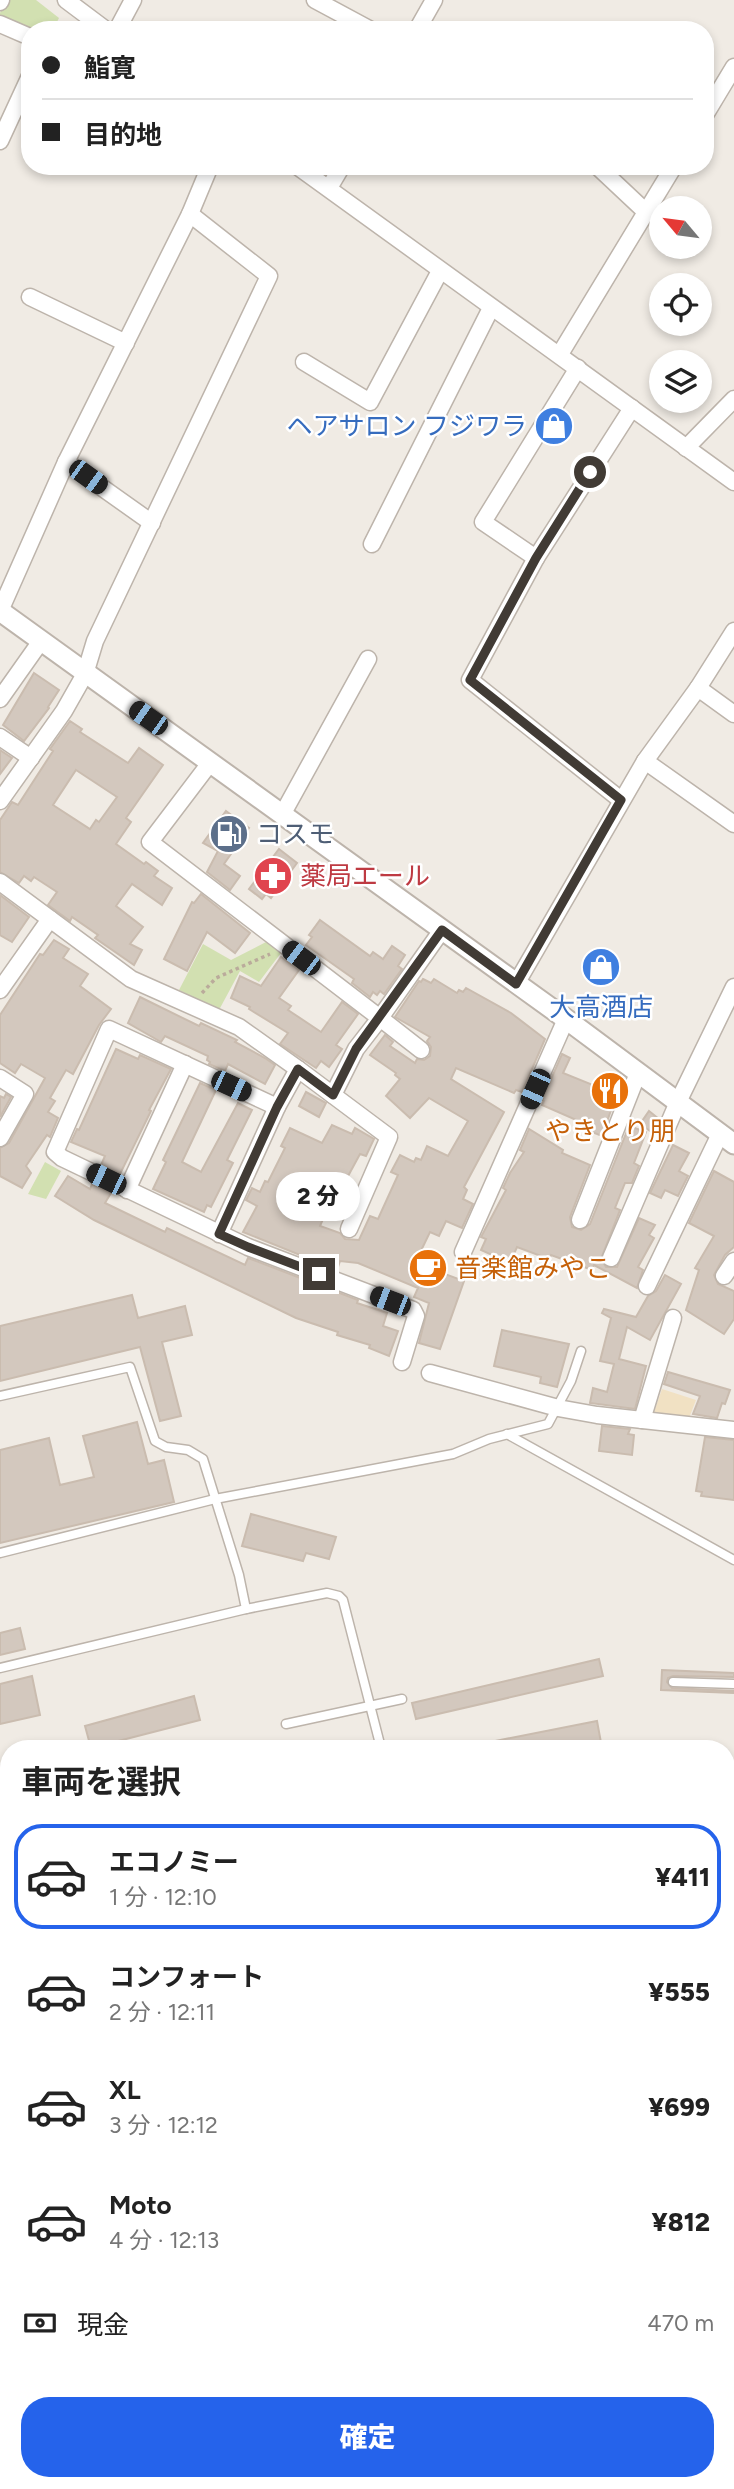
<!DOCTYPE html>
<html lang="ja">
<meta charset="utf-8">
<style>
body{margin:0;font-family:Figtree,"Noto Sans JP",sans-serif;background:#f2f2f2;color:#222;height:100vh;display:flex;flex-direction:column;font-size:26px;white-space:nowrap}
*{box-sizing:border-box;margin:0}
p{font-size:23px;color:#767676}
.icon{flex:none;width:38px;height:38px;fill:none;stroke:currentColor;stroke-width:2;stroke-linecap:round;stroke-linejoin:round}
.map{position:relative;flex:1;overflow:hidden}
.side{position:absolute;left:0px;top:1740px;width:735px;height:751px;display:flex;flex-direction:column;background:#fff;border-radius:28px 28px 0 0;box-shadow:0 4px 10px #0003}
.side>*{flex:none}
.banner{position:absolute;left:21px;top:21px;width:693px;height:154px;border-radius:28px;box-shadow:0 4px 10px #0003;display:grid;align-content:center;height:154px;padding:0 21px;background:#fff}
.needle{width:46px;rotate:299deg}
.tools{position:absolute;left:649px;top:196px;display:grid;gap:14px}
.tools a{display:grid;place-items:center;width:63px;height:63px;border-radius:50%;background:#fff;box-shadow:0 4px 10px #0003;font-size:35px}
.end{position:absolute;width:32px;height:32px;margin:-16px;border:9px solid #413b35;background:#fff;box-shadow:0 0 0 4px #fff}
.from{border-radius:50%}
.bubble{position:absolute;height:49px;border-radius:24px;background:#fff;box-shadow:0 4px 10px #0003;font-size:23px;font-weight:800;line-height:49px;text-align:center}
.car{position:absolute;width:21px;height:42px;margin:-21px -10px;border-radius:9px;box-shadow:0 0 5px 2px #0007;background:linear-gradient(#222 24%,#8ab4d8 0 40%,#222 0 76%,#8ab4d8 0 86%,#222 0)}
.banner b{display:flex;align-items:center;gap:24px;height:66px;font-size:26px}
.banner b+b{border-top:2px solid #e0e0e0}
.banner i{width:18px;height:18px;background:#222}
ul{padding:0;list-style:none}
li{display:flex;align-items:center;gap:21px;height:105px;margin:0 14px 10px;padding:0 7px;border:4px solid transparent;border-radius:28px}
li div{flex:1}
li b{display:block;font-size:26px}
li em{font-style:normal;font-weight:800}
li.selected{border-color:#2563eb}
li>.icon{width:63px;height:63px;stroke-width:1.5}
h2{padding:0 21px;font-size:32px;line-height:84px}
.pay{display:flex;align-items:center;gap:18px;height:77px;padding:0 21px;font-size:26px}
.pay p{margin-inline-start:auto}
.primary-button{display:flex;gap:14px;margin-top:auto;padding:14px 21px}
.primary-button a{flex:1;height:80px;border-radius:28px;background:#2563eb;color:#fff;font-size:28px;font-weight:800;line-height:80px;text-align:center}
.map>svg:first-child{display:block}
</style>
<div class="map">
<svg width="734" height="2489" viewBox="0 0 734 2489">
<rect width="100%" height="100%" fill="#f0ebe4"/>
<g fill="#d2e0b1">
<polygon points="6,0 36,0 59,18 53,30 30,30 0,19 0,13"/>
<polygon points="266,942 281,953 259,982 240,971 219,1010 179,990 203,944 231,960"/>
<polygon points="45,1162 61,1171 46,1199 28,1194"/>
</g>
<polygon fill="#f1e1c3" points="662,1389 696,1400 689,1418 653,1415"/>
<g fill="#d3c8be" stroke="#cabcaf" stroke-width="2" fill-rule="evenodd">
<polygon points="34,673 59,690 48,707 49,708 24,741 3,725"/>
<path d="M70 721 82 729 80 732 128 763 139 748 163 765 126 818 131 822 116 844 144 864 146 862 158 871 154 876 172 888 162 905 132 884 116 906 143 927 130 944 142 950 134 965 95 938 98 935 72 917 70 921 48 905 57 892 34 877 31 881 24 876 19 883 0 872V820L12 802 18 805 53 751 50 749ZM76 770 117 797 99 822 96 820 90 829 53 805Z"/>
<polygon points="0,750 12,758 0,774"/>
<polygon points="226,811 249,828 224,864 240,876 230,890 207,872 218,851 203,843"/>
<polygon points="279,849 297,863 271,898 266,894 262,899 249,889"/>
<polygon points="201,894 250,933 235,953 207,932 187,971 164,959 192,902 194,903"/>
<polygon points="0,895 29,917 12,942 0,935"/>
<polygon points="320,920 370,956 373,952 383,959 392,946 405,955 398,966 402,969 384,994 380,991 377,995 373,992 370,997 352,983 354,979 306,945 312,937 309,935"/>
<polygon points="54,940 69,949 63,958 88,974 80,986 111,1009 99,1025 73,1074 66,1070 50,1098 55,1101 48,1112 58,1118 50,1137 47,1135 26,1166 31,1173 22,1188 0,1176 0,1148 9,1143 45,1078 21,1064 15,1073 0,1063 0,1015 40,954 43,955"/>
<polygon points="281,957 299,970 279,998 291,1006 288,1010 321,1032 342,1002 358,1014 336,1045 342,1049 329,1067 321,1061 316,1068 280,1044 288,1033 249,1009 250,1007 231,998 240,976 261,986"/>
<polygon points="423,979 431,983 434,979 457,993 459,990 463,992 466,988 511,1013 545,1039 522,1092 516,1090 514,1093 456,1068 451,1079 504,1112 464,1187 467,1190 463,1199 473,1204 462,1228 446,1221 439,1236 430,1232 417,1259 436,1265 434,1270 464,1281 440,1349 419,1343 429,1303 414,1297 418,1288 358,1263 340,1261 337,1270 243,1232 257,1206 246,1200 252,1188 260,1192 265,1181 268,1182 285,1148 281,1146 290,1128 322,1143 332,1125 352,1134 355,1128 374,1139 366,1156 360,1154 347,1178 344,1176 333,1201 331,1200 320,1226 340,1233 345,1239 359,1240 370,1216 378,1219 398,1175 391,1172 400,1155 414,1162 416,1158 421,1160 427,1146 448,1156 468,1121 429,1098 410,1118 386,1096 400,1079 395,1075 396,1073 370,1055 385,1035 393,1042 390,1046 415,1063 417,1059 424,1060 430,1056 431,1047 427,1041 430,1037 395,1017 419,981 421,982"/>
<polygon points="140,997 199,1026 201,1023 237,1040 235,1042 265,1058 275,1065 265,1084 228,1064 225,1071 209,1064 210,1062 207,1060 208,1056 165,1036 161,1042 128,1023"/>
<polygon points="116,1049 138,1059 140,1055 171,1069 149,1110 151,1111 120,1174 101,1165 105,1156 71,1142 77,1129 79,1130"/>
<polygon points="562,1054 570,1058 563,1073 595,1086 596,1082 618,1090 602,1136 579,1127 581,1122 542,1105 544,1101 542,1100"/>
<polygon points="200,1083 216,1090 182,1162 201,1172 238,1103 252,1110 227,1160 233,1163 211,1207 207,1205 204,1212 153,1189 166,1162 163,1160"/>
<polygon points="306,1092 326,1103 319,1117 299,1106"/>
<polygon points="6,1094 11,1097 0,1117 0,1096 4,1098"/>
<polygon points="649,1111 659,1119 653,1133 640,1124"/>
<polygon points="629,1126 646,1132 634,1163 639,1166 632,1183 625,1183 615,1208 620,1210 601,1259 606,1267 617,1267 639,1218 655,1225 649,1235 654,1238 638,1267 643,1270 637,1288 594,1265 592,1270 551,1255 549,1259 517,1247 510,1263 481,1250 486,1239 481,1237 506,1190 503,1188 510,1173 524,1152 520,1150 529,1129 563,1150 562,1153 590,1165 570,1217 572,1227 581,1230 590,1224"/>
<polygon points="673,1145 689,1153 679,1171 688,1176 678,1196 665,1190 661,1198 650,1193"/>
<polygon points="714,1171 734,1182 734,1247 725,1255 714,1275 718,1284 734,1291 734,1319 724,1334 686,1310 699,1270 695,1268 714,1236 689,1223"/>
<polygon points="68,1176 90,1189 92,1184 111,1193 105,1203 165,1232 167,1228 245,1265 248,1258 358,1300 357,1303 387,1313 383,1326 398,1331 389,1356 369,1348 370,1345 337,1335 338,1332 296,1318 94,1220 55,1196"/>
<polygon points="665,1275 681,1284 650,1340 627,1327 619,1359 646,1366 635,1409 590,1403 593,1388 607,1392 614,1364 600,1361 611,1318 602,1313 604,1309 636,1317 648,1296 656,1291"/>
<polygon points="132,1295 138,1318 185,1306 192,1335 162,1342 181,1416 160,1421 140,1347 0,1381 0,1326"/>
<polygon points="502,1330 569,1344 557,1387 540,1383 541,1377 494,1366"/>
<polygon points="668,1372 730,1390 725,1404 722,1403 717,1418 693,1414 700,1396 664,1384"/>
<polygon points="137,1422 148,1464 164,1460 174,1502 0,1543 0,1450 49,1438 60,1485 94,1477 83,1436"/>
<polygon points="602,1426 630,1429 628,1434 634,1435 632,1455 599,1451"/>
<polygon points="705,1437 734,1440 734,1500 701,1496 702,1492 696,1491"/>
<polygon points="251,1514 336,1537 329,1559 306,1553 303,1561 242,1546"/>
<polygon points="20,1628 25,1649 0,1655 0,1633"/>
<polygon points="599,1659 603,1676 416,1719 412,1703"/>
<polygon points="662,1670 734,1673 734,1677 673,1676 668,1678 667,1682 672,1688 734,1691 734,1693 661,1690"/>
<polygon points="32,1676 40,1715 0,1724 0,1684"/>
<polygon points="194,1696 200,1720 91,1748 85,1726"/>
<polygon points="597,1721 602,1748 496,1748 495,1741"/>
</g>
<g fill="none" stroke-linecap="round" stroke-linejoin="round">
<g stroke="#bdb4ab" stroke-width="11">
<g id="service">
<polyline points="0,1396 130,1367 155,1441 166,1447 188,1450 203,1459 239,1575 246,1609 0,1668"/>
<polyline points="507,1434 734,1560"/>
<polyline points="0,1553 215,1499 453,1454 489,1439 548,1424 571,1381 581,1351"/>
<polyline points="246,1609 327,1593 339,1596 343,1600 381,1748"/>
<polyline points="673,1682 734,1684"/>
<polyline points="286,1724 402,1699"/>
<polyline points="0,1876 9,1911"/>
<polyline points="0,2164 6,2186"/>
<polyline points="127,2489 132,2482"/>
</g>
</g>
<g stroke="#bdb4ab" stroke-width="19">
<g id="minor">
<polyline points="66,0 106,30"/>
<polyline points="315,0 371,30"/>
<polyline points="0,2 1,0"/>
<polyline points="0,24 30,37"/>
<polyline points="117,30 133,0"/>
<polyline points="417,30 434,0"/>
<polyline points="705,115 734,67"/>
<polyline points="0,141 30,76"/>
<polyline points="297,166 734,482"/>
<polyline points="597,166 646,212"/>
<polyline points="329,188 342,166"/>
<polyline points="30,297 126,343"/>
<polyline points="560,354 674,166"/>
<polyline points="304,362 370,402 440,271"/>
<polyline points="578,368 483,522 536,558 632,408"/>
<polyline points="686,448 734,399"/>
<polyline points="66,462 152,523"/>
<polyline points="372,544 491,308"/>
<polyline points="536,558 470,680 621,800"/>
<polyline points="0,611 66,462 190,214 210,166"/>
<polyline points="698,688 734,714"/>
<polyline points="0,699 41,641"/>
<polyline points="0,737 31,758"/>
<polyline points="645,761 734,824"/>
<polyline points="210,763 150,842 380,1018 442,930"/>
<polyline points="0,801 64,711 85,674 95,641 269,276 190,214"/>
<polyline points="282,815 368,659"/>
<polyline points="0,882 50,919 0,990"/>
<polyline points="50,919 131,979 239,1027 298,1069 277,1107 109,1029 55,1152 62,1158 248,1247 413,1310 416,1316 402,1362"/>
<polyline points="516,984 645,761 698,688 734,631"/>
<polyline points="298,1069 389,1137 349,1229"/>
<polyline points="0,1078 25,1094 0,1138"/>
<polyline points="333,1095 356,1049 380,1018 421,1050"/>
<polyline points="127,1190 185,1064"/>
<polyline points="580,1220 638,1073"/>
<polyline points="219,1234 277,1107"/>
<polyline points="463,1252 566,1019"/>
<polyline points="611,1258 678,1102 734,987"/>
<polyline points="724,1276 734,1261"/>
<polyline points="647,1286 720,1134"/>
<polyline points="430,1373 558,1408 597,1415 734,1430"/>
<polyline points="642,1420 673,1318"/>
<polyline points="726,2035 734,2041"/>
<polyline points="726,2138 734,2129"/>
<polyline points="726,2333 734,2325"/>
<polyline points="0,2431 9,2436"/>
<polyline points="82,2482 92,2489"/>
<polyline points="614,2482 625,2489"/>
<polyline points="283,2489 287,2482"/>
<polyline points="449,2489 455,2482"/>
<polyline points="587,2489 593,2482"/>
</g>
</g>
<g stroke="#bdb4ab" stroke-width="23">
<polyline id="tertiary" points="0,611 566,1019 734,1144"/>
</g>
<g stroke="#baab9b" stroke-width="3.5" stroke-dasharray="3.5 3.5" stroke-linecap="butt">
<polyline points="202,993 216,978 270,954"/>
<polyline points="726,1855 734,1851"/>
<polyline points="0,2256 9,2252"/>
</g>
<use href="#service" stroke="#fff" stroke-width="8"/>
<use href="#minor" stroke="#fff" stroke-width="16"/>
<use href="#tertiary" stroke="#fff" stroke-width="19"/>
<g stroke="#939393" stroke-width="8">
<g id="rail">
<polyline points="726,1827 734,1823"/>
<polyline points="726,1840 734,1835"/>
<polyline points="0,2237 9,2233"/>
</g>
</g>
<use href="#rail" stroke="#fff" stroke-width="5" stroke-dasharray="16" stroke-linecap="butt"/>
</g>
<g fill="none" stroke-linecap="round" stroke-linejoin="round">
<polyline stroke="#413b35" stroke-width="9" points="319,1274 248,1247 219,1234 277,1107 298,1069 333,1095 356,1049 442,930 516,984 621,800 470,680 536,558 590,472"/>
</g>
<defs>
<g id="shop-disc" transform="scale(2.0125)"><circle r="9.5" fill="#3f7fe0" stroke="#fff"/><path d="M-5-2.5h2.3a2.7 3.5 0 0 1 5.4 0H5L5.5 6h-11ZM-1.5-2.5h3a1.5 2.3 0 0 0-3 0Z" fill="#fff"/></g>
<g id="fuel-disc" transform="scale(2.0125)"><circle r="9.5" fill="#5c6f8a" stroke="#fff"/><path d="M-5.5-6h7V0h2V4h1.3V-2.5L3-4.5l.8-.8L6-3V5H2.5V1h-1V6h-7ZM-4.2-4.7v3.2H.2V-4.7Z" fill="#fff"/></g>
<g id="pharmacy-disc" transform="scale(2.0125)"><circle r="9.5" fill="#e0444e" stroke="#fff"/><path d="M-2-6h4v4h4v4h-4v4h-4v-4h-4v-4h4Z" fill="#fff"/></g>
<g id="restaurant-disc" transform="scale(2.0125)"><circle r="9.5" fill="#e8710a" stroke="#fff"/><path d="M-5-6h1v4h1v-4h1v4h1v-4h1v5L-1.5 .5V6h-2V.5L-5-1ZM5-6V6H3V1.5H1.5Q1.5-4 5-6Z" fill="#fff"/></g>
<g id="cafe-disc" transform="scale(2.0125)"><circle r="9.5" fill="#e8710a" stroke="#fff"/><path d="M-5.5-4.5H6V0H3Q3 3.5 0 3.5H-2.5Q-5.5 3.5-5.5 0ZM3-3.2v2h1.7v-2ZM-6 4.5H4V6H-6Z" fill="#fff"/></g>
</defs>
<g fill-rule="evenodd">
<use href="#shop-disc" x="554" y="426"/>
<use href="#fuel-disc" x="229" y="834"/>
<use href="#pharmacy-disc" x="273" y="876"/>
<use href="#shop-disc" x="601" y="967"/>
<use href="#restaurant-disc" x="610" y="1091"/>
<use href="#cafe-disc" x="428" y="1268"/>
</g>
<g text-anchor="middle" stroke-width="5" stroke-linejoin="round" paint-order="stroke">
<g font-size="26" fill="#366cbe" stroke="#fff" text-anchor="end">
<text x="527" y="435">ヘアサロン フジワラ</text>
<text x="601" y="1016" text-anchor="middle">大高酒店</text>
</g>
<g font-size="26" fill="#4e5e75" stroke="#fff" text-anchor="start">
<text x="256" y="843">コスモ</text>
</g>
<g font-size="26" fill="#be3a42" stroke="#fff" text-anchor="start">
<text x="300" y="885">薬局エール</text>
</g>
<g font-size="26" fill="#c56008" stroke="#fff">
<text x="610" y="1140">やきとり朋</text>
<text x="455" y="1277" text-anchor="start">音楽館みやこ</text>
</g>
</g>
</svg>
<div class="tools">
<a><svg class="needle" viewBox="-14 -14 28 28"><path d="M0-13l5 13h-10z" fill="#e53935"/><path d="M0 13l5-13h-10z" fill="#767676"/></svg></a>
<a><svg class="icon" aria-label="locate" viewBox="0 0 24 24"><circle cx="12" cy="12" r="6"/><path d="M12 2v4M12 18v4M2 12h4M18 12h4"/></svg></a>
<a><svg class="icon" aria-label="layers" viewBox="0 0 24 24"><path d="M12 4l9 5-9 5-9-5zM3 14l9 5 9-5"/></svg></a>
</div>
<i class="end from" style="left:590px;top:472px"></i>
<i class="end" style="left:319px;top:1274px"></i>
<div class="bubble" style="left:276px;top:1172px;width:84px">2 分</div>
<i class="car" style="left:88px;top:477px;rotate:126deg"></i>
<i class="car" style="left:148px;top:718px;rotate:305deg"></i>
<i class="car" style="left:301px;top:958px;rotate:307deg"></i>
<i class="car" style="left:231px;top:1086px;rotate:115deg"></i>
<i class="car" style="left:535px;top:1089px;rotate:204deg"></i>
<i class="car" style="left:106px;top:1179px;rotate:296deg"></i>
<i class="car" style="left:390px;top:1301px;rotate:291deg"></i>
<div class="banner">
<b><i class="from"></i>鮨寛</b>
<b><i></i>目的地</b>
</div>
<section class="side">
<h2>車両を選択</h2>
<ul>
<li class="selected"><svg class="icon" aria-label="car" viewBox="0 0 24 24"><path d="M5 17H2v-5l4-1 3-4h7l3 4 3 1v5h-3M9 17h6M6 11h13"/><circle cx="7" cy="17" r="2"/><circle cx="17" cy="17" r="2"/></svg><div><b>エコノミー</b><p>1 分 · 12:10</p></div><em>¥411</em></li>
<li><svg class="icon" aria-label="car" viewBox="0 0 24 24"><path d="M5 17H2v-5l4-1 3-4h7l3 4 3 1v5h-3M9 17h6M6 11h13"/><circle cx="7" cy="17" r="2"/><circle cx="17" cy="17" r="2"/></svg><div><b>コンフォート</b><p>2 分 · 12:11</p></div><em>¥555</em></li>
<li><svg class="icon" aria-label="car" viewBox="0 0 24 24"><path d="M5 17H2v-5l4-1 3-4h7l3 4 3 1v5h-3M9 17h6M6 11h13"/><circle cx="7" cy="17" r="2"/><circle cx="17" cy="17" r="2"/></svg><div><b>XL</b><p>3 分 · 12:12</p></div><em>¥699</em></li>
<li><svg class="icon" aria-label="car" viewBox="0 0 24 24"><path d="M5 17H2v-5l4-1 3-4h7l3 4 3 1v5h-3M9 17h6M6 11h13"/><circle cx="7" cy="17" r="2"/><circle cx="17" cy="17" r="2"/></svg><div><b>Moto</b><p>4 分 · 12:13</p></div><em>¥812</em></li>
</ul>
<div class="pay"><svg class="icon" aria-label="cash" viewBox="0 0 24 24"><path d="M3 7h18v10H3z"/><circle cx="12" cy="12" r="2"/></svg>現金<p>470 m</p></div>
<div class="primary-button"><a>確定</a></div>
</section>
</div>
